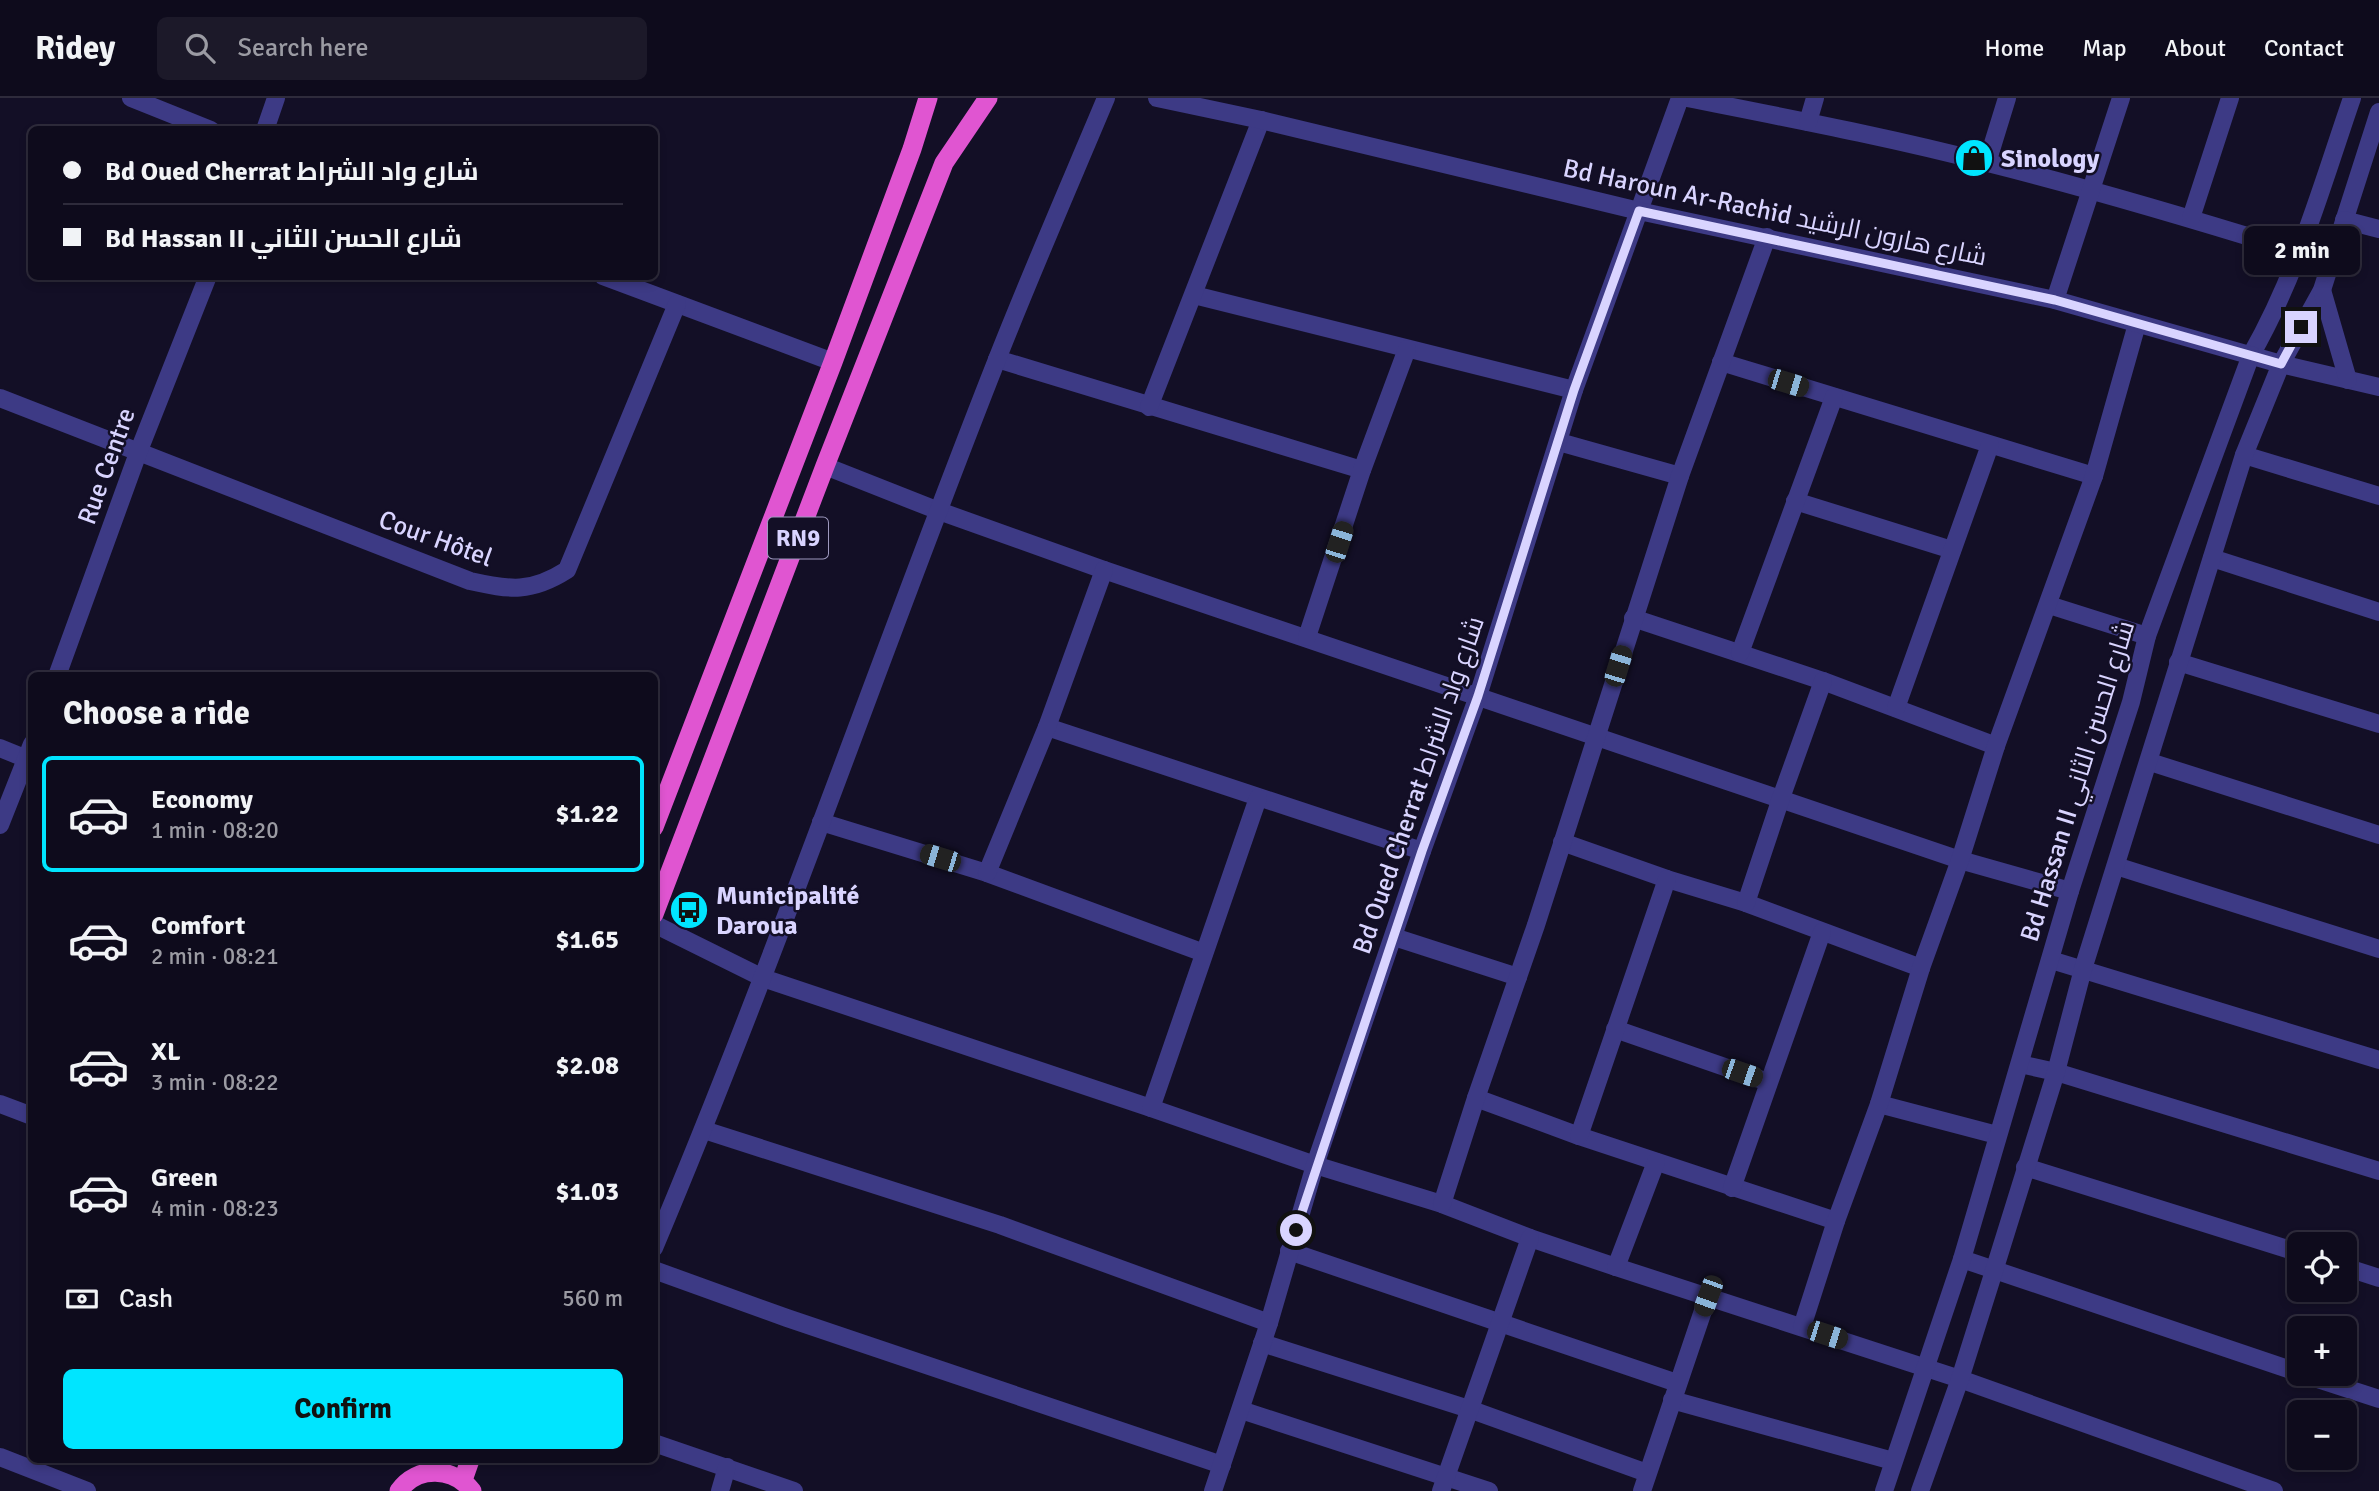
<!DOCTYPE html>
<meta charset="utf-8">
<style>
body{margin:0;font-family:Signika,Cairo,sans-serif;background:#1c1929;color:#f1f3f6;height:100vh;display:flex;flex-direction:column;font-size:26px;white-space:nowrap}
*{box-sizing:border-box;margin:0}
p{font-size:23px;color:#9b9ba3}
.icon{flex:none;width:38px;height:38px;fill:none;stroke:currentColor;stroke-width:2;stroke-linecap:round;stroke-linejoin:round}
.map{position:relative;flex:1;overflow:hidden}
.side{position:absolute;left:28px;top:574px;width:630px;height:791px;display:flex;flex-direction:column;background:#0e0b1c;border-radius:10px;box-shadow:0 4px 10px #0003,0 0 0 2px #2e2b3b}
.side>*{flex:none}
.hud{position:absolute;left:28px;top:28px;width:630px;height:154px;border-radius:10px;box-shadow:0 4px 10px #0003,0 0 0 2px #2e2b3b;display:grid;align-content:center;height:154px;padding:0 35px;background:#0e0b1c}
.controls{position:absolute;left:2287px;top:1134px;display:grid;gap:14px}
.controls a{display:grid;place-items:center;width:70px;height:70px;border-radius:10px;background:#0e0b1c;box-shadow:0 4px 10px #0003,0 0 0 2px #2e2b3b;font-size:35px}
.end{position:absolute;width:32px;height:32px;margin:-16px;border:9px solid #d9d4ff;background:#111;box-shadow:0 0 0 4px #111}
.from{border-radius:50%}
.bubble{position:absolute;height:49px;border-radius:10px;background:#0e0b1c;box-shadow:0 4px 10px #0003,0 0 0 2px #2e2b3b;font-size:23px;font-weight:700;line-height:49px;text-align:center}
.car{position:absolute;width:21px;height:42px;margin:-21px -10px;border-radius:9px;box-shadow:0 0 5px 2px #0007;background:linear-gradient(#222 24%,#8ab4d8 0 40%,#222 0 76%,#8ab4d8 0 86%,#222 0)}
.hud b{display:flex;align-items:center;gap:24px;height:66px;font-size:26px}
.hud b+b{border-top:2px solid #2e2b3b}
.hud i{width:18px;height:18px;background:#f1f3f6}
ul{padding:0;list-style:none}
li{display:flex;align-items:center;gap:21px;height:116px;margin:0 14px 10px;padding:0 21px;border:4px solid transparent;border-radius:10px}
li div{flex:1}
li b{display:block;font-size:26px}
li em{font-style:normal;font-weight:700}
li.on{border-color:#00e5ff}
li>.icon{width:63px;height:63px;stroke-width:1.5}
h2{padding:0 35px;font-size:32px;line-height:84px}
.pay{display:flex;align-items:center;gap:18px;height:77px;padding:0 35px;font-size:26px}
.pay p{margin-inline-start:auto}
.primary-button{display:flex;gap:14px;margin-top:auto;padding:14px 35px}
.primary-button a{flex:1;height:80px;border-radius:10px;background:#00e5ff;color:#111;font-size:28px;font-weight:700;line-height:80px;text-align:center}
header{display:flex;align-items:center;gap:42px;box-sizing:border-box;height:98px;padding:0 35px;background:#0e0b1c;border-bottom:2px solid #2e2b3b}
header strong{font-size:33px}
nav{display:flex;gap:38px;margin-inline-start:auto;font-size:24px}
.search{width:490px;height:63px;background:#1c1929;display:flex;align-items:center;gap:18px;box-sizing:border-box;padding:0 24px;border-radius:10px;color:#9b9ba3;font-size:26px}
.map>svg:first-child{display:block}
</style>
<header>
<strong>Ridey</strong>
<div class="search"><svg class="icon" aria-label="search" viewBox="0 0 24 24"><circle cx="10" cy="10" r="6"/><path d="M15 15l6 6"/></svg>Search here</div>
<nav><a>Home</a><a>Map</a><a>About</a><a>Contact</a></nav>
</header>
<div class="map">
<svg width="2379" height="1393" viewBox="0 0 2379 1393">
<rect width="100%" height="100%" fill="#130f26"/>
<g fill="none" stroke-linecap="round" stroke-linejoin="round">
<g stroke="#3d3a85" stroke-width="18">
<polyline points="131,0 211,32"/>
<path d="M1687 0C1787 20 1888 39 1988 65 2092 91 2196 122 2299 154"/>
<polyline points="2379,14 2322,192 2281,266 2379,289"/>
<polyline points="1808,24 1815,0"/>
<polyline points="265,32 276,0"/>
<polyline points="1987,65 2007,0"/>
<polyline points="2191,120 2230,0"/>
<polyline points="2344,122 2379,131"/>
<polyline points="603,178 833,264"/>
<polyline points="2322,192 2348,282"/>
<polyline points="1194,197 1574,292"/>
<polyline points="2055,202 2121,0"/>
<path d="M2251 257C2297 177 2322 87 2352 0"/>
<polyline points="997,261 1362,372"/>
<polyline points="1721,264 2094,378"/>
<path d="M0 300 470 483C510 492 531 495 567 472L677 206"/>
<polyline points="1149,309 1261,22"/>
<polyline points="1559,344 1680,378"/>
<polyline points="2244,357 2379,398"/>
<polyline points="825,368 939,413 1104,472 1960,762 2070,793"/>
<polyline points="1795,403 1952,452"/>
<polyline points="2212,460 2379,514"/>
<polyline points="2049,507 2147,538"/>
<polyline points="1633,520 1823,583 1996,648"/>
<polyline points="1307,539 1362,372 1407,251"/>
<polyline points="1740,555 1834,299"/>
<polyline points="2178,564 2379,626"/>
<polyline points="57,578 138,355 208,178"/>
<polyline points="1896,610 1990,347"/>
<polyline points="1047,629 1422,753"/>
<polyline points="0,650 32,663"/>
<polyline points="2150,664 2379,737"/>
<polyline points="821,724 987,775 1204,855"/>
<polyline points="0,727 32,646"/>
<polyline points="1562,744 1667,781 1746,805 1921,870"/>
<polyline points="2116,768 2379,851"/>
<polyline points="987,775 1047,629 1104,472"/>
<polyline points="1746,805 1781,700 1823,583"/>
<polyline points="654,826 763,880 1151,1010 1315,1067 1442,1106 1530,1140 1616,1169 1960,1281 2274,1393"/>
<polyline points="1394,839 1518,879"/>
<polyline points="2051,862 2379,962"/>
<polyline points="1615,931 1768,984"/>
<polyline points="2020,966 2056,974 2379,1073"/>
<polyline points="1476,1000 1579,1038 1836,1123"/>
<polyline points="0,1006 32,1018"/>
<polyline points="1879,1006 1997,1037"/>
<polyline points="1151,1010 1258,700"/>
<polyline points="704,1032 1000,1127 1269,1225"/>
<polyline points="1579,1038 1667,781"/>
<polyline points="2025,1069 2300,1155"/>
<polyline points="1732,1090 1822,834"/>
<polyline points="1442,1106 1476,1000 1536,827 1680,378 1767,139"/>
<path d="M654 1150C777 858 880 558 996 264 1031 175 1069 88 1106 0"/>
<polyline points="1289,1153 1677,1285"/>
<polyline points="1962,1161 2300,1275"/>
<polyline points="1616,1169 1656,1064"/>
<polyline points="2345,1169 2379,1180"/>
<polyline points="654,1172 787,1220 1222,1367"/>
<polyline points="1802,1229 1836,1123 1879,1006 1921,870 1960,762 1996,648 2094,378 2137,226"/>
<polyline points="1262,1245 1469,1311 1647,1375"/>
<polyline points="2302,1276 2379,1301"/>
<polyline points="1672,1302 1893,1363"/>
<polyline points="1241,1312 1489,1393"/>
<polyline points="654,1345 794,1393"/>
<polyline points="0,1359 87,1393"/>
<polyline points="720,1393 727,1369"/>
<polyline points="1213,1393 1269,1225 1315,1067 1422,753 1478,598 1574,292 1680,0"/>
<polyline points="1441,1393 1530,1140"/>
<polyline points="1642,1393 1708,1198"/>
</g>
<g stroke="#3d3a85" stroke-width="18">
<polyline points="1157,0 1261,22 1639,113 2055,202 2281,266 2244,357 2083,871 2056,974 1994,1173 1960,1281 1920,1393"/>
<polyline points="1884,1393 1962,1161 2070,793 2131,604 2147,538 2251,257"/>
</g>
<g stroke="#e055d1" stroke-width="19">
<polyline points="654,729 833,264 912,51 928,0"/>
<polyline points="654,816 825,368 944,65 988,0"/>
<polyline points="463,1382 470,1362"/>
<path d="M399 1393C417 1367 454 1369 472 1393"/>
</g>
</g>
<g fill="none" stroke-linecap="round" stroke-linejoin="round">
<polyline stroke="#d9d4ff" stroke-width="9" points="1296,1132 1422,753 1478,598 1574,292 1639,113 2055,202 2281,266 2301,229"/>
</g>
<defs>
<g id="shop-disc" transform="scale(2.0125)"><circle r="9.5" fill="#00e5ff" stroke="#130f26"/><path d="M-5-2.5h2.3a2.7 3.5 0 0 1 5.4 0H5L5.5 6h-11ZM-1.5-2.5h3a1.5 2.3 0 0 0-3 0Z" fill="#111"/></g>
<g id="bus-disc" transform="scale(2.0125)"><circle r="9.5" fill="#00e5ff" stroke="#130f26"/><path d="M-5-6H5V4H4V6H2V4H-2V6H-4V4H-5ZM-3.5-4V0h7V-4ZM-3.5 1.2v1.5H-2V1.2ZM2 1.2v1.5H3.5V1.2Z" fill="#111"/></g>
</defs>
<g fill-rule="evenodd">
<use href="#shop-disc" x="1974" y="60"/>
<use href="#bus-disc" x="689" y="812"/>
</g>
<g text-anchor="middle" stroke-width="5" stroke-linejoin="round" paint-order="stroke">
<rect fill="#130f26" stroke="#9e99be" stroke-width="2" x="768" y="419.5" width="60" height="41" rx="5"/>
<g font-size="24" font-weight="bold" fill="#d9d4ff">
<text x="798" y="448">RN9</text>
</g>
<g font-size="26" font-weight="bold" fill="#d9d4ff" stroke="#130f26" text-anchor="start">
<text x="2001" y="69">Sinology</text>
<text x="716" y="806">Municipalité<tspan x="716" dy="30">Daroua</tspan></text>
</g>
<g font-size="26" fill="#d9d4ff" stroke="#130f26">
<text transform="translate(1775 114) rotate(12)" y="9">Bd Haroun Ar-Rachid شارع هارون الرشيد</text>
<text transform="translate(106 368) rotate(-70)" y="9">Rue Centre</text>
<text transform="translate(436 440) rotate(20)" y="9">Cour Hôtel</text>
<text transform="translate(2077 683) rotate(-73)" y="9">Bd Hassan II شارع الحسن الثاني</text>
<text transform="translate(1418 687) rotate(-71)" y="9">Bd Oued Cherrat شارع واد الشراط</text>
</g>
</g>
</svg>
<div class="controls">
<a><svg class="icon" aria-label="locate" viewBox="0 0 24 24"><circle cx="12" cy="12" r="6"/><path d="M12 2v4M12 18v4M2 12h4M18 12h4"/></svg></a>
<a>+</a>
<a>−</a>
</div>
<i class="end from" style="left:1296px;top:1132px"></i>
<i class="end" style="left:2301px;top:229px"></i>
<div class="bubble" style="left:2244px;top:128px;width:116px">2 min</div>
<i class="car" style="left:1788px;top:285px;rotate:107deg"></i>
<i class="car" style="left:1339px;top:444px;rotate:18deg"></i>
<i class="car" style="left:1618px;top:568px;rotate:17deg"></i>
<i class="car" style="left:940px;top:760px;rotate:287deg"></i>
<i class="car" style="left:1742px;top:975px;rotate:109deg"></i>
<i class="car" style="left:1708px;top:1198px;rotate:200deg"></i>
<i class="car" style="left:1827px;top:1237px;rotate:108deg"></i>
<div class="hud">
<b><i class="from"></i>Bd Oued Cherrat شارع واد الشراط</b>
<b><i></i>Bd Hassan II شارع الحسن الثاني</b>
</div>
<section class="side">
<h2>Choose a ride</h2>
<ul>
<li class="on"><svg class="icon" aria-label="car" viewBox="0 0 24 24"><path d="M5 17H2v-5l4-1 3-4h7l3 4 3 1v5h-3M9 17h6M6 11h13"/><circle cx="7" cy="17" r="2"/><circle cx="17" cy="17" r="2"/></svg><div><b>Economy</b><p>1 min · 08:20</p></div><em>$1.22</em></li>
<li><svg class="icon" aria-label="car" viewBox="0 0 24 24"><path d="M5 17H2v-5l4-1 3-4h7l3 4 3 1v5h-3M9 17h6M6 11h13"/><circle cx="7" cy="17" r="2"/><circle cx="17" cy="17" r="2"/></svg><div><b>Comfort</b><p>2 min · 08:21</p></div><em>$1.65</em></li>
<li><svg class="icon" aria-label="car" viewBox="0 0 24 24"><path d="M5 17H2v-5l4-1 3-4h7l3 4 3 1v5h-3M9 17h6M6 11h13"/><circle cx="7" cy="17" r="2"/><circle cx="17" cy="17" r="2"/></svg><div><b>XL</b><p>3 min · 08:22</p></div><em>$2.08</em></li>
<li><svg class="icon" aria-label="car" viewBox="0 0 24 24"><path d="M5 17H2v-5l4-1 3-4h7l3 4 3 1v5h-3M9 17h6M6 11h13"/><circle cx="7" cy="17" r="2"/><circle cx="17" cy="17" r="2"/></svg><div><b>Green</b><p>4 min · 08:23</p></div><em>$1.03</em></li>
</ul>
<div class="pay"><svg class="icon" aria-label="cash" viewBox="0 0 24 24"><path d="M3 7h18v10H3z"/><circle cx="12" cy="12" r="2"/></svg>Cash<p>560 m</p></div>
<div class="primary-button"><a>Confirm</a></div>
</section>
</div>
